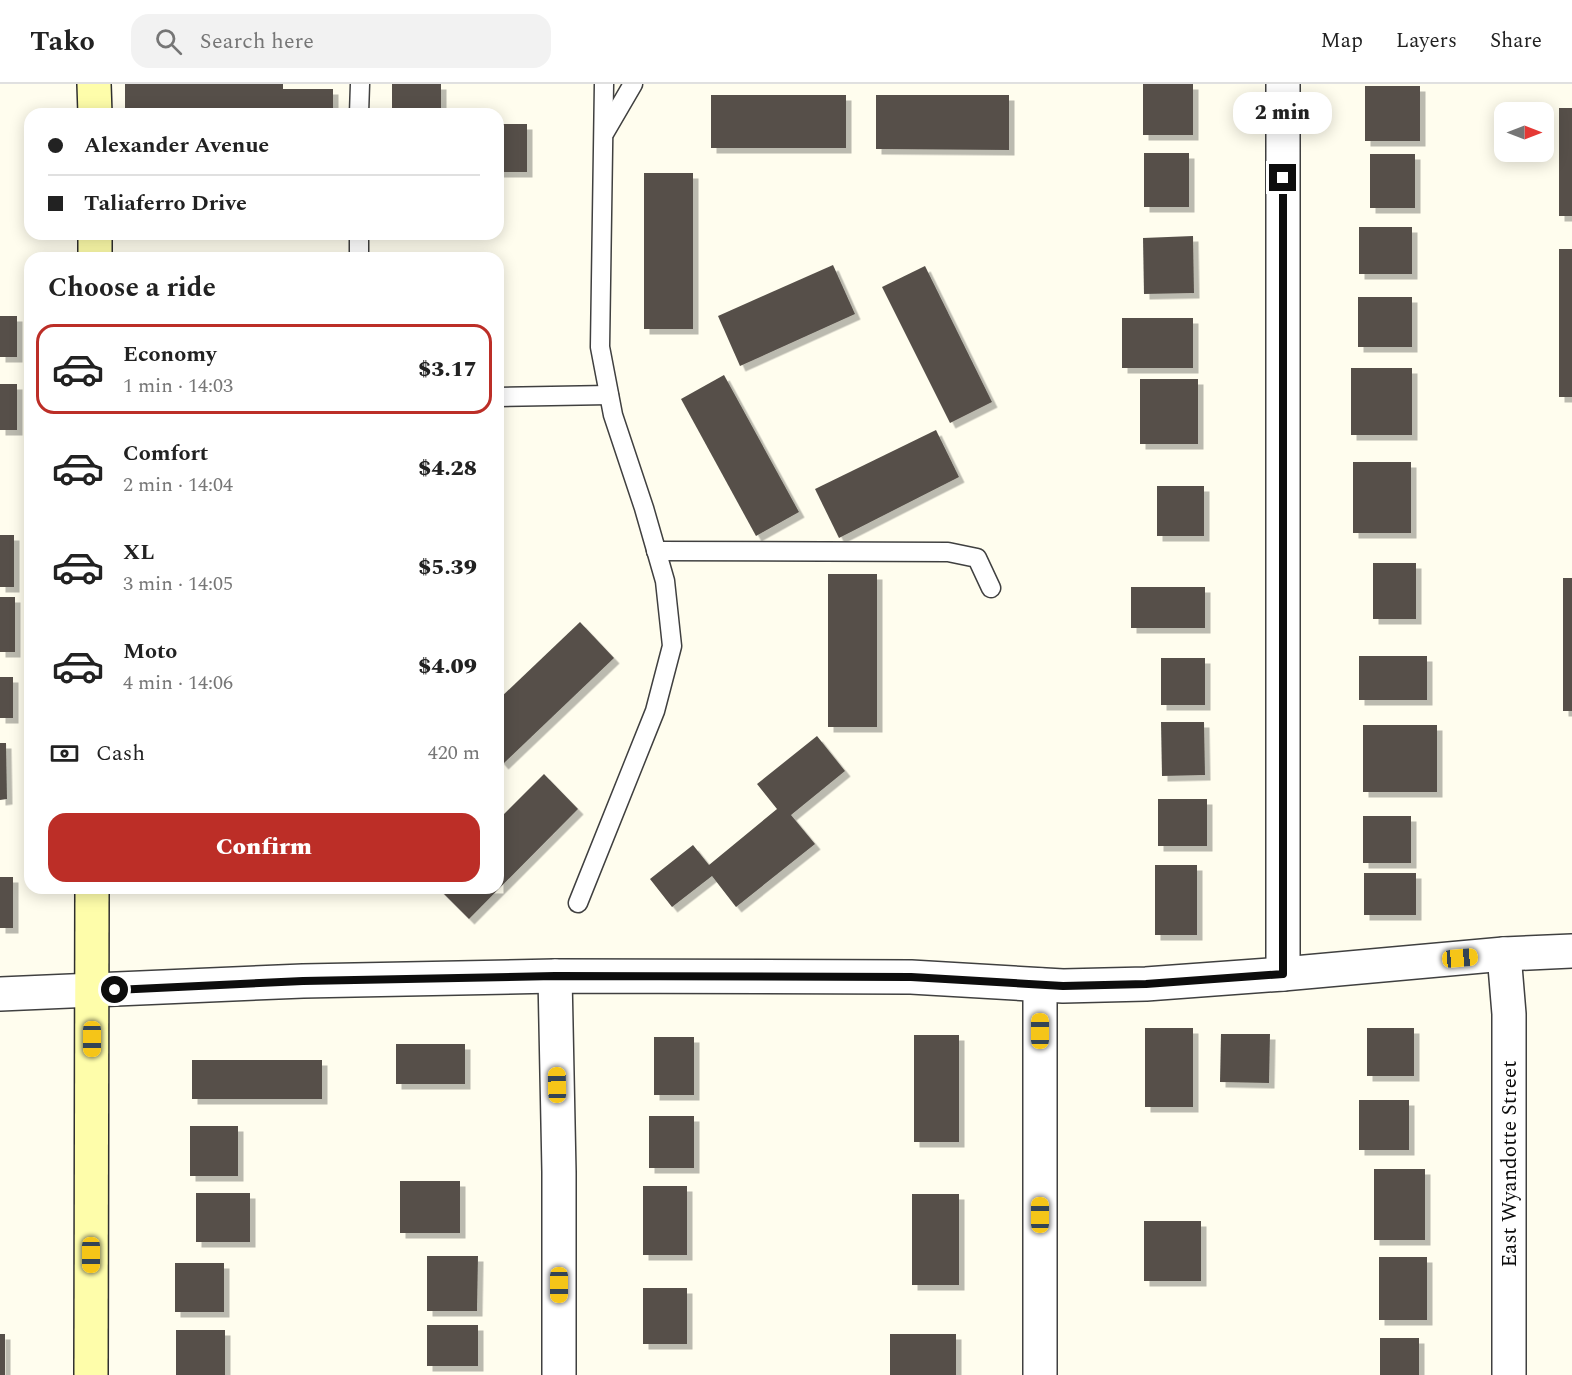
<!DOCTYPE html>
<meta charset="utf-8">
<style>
body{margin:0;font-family:Spectral,serif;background:#f2f2f2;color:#222;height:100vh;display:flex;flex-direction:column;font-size:22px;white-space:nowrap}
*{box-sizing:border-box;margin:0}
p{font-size:20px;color:#767676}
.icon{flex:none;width:33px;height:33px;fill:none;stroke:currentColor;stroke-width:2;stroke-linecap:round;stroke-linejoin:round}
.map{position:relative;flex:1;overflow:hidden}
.sheet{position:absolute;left:24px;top:168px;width:480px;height:642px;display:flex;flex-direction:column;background:#fff;border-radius:18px;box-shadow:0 3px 15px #0003}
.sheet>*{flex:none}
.hud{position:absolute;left:24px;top:24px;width:480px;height:132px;border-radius:18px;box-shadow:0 3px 15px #0003;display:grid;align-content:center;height:132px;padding:0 24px;background:#fff}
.needle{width:39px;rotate:90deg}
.controls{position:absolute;left:1494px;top:18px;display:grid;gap:12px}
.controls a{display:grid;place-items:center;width:60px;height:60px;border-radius:12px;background:#fff;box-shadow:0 3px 15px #0003;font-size:30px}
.end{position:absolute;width:27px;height:27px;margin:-14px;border:8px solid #0d0d0d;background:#fff;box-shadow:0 0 0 3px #fff}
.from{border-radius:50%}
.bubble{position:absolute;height:42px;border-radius:18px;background:#fff;box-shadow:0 3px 15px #0003;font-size:20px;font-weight:800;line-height:42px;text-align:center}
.car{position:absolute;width:18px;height:36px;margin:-18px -9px;border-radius:8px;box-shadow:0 0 4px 2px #0007;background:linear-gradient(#f5c518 24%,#345 0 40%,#f5c518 0 76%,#345 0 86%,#f5c518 0)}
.hud b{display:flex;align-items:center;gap:21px;height:57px;font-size:22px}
.hud b+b{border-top:2px solid #e0e0e0}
.hud i{width:15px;height:15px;background:#222}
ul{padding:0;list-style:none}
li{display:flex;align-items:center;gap:18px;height:90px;margin:0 12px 9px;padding:0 12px;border:3px solid transparent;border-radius:18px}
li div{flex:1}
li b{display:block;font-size:22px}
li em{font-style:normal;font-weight:800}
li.selected{border-color:#bc2e27}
li>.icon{width:54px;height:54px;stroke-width:1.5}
h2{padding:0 24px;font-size:27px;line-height:72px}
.pay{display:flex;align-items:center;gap:15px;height:66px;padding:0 24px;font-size:22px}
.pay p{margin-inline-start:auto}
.button{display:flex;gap:12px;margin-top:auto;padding:12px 24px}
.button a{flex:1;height:69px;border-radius:18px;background:#bc2e27;color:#fff;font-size:24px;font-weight:800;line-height:69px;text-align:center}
header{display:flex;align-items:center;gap:36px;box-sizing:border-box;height:84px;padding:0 30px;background:#fff;border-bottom:2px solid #e0e0e0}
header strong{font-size:28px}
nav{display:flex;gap:33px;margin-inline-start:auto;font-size:21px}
.search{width:420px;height:54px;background:#f2f2f2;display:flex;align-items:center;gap:15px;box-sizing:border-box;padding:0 21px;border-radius:18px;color:#767676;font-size:22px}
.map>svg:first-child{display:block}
</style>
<header>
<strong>Tako</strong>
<div class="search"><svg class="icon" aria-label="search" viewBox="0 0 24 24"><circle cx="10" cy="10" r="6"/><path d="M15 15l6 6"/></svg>Search here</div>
<nav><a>Map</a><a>Layers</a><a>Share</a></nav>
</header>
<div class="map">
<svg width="1572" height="1291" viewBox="0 0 1572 1291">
<defs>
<filter id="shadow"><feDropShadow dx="5.5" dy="5.5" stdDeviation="0" flood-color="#0004"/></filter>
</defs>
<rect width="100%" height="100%" fill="#fffdee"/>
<g fill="#56504a" filter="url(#shadow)">
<polygon points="125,0 283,0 283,5 333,5 333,30 125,30"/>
<rect x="392" y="0" width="49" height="30"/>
<rect x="1143" y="0" width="50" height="51"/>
<rect x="1365" y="2" width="55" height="55"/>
<rect x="711" y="11" width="135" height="53"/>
<polygon points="876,11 1009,11 1009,66 876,65"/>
<rect x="1559" y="24" width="13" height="108"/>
<rect x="498" y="40" width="29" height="48"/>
<rect x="1144" y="69" width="45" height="54"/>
<rect x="1370" y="70" width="45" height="54"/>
<rect x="644" y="89" width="49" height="156"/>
<rect x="1359" y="143" width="53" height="47"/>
<polygon points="1193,152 1194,209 1144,210 1143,154"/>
<rect x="1559" y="165" width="13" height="148"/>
<polygon points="833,181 855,230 740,282 718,232"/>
<polygon points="925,182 992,318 950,339 882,203"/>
<rect x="1358" y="213" width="54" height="50"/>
<rect x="0" y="232" width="17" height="41"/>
<rect x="1122" y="234" width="71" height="50"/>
<rect x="1351" y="284" width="61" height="67"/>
<polygon points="724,291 799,428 756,452 681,315"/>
<rect x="1140" y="295" width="58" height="65"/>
<rect x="0" y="300" width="17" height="46"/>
<polygon points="936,346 959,393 839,454 815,405"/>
<rect x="1353" y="378" width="58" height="71"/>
<rect x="1157" y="402" width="47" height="50"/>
<rect x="0" y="451" width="14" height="52"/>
<rect x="1373" y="479" width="43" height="56"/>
<rect x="828" y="490" width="49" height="153"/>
<rect x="1563" y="494" width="9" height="133"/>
<rect x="1131" y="503" width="74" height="41"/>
<rect x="0" y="513" width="15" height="55"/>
<polygon points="580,538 614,574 503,680 498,674 498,616"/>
<rect x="1359" y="572" width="68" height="44"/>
<rect x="1161" y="574" width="44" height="47"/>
<rect x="0" y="593" width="13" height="41"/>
<polygon points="1161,638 1204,638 1205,691 1162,692"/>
<rect x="1363" y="641" width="74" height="67"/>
<polygon points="817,652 845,687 791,731 815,760 736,823 712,792 672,823 650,795 693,761 709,781 777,725 757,700"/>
<polygon points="0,659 6,659 7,715 0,716"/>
<polygon points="544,690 578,725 469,835 438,804 498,804 498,736"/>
<rect x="1158" y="715" width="49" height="47"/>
<rect x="1363" y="732" width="48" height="47"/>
<rect x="1155" y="781" width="42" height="70"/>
<rect x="1364" y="789" width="52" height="42"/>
<rect x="0" y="793" width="13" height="51"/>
<rect x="1145" y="944" width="48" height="79"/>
<rect x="1367" y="944" width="47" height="48"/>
<polygon points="1221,950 1270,950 1269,999 1220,998"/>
<rect x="914" y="951" width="45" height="107"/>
<rect x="654" y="953" width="40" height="58"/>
<rect x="396" y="960" width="69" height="40"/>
<rect x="192" y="976" width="130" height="39"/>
<rect x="1359" y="1016" width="50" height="50"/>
<rect x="649" y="1032" width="45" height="52"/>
<rect x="190" y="1042" width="48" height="50"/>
<rect x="1374" y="1085" width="51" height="71"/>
<rect x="400" y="1097" width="60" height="52"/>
<rect x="643" y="1102" width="44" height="69"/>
<rect x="196" y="1109" width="54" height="49"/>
<rect x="912" y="1110" width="47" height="91"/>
<rect x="1144" y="1137" width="57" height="60"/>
<polygon points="427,1172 478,1172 477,1227 427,1227"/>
<rect x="1379" y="1173" width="48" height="63"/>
<rect x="175" y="1179" width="49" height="49"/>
<rect x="643" y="1204" width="44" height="56"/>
<rect x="427" y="1241" width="51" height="41"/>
<rect x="176" y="1246" width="49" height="45"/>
<rect x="0" y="1250" width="5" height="41"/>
<rect x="890" y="1250" width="66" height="41"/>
<rect x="1380" y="1254" width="39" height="37"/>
</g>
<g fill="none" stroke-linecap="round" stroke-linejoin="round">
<g stroke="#404040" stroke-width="21">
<g id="lane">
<polyline points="359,30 360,0"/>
<polyline points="605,48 633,0"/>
<polyline points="359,150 359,174"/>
<polyline points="498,313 609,311"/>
<polyline points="656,467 948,468 977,474 991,504"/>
<polyline points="578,819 655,627 672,562 665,497 644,424 613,331 600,263 604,0"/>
</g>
</g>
<g stroke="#404040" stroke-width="36">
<g id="street">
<polyline points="1283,0 1283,890"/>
<polyline points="1504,870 1509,930 1509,1291"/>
<polyline points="555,892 559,1088 559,1291"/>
<polyline points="1040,901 1040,1291"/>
<polyline points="0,910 303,897 555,892 911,893 1063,902 1146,900 1283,890 1504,870 1572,867"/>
</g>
</g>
<g stroke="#2f2f2f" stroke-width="36">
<g id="secondary">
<polyline points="94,0 95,30"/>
<polyline points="95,150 95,174"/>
<polyline points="91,1291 92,804"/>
</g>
</g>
<use href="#lane" stroke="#fff" stroke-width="18"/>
<use href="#street" stroke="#fff" stroke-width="33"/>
<use href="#secondary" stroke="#fefdaa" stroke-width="33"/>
</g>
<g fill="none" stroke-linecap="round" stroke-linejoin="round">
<polyline stroke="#0d0d0d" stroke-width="8" points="115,906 303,897 555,892 911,893 1063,902 1146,900 1283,890 1283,94"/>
</g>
<g text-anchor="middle" stroke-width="6" stroke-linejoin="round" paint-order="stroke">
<g font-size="21" fill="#0d0d0d" stroke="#fff">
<text transform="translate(1509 1080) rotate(-90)" y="7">East Wyandotte Street</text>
</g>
</g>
</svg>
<div class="controls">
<a><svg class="needle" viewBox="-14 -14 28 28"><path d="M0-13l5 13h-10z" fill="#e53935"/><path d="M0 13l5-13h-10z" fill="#767676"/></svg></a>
</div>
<i class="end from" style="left:115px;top:906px"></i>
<i class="end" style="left:1283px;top:94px"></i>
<div class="bubble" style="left:1233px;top:8px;width:99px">2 min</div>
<i class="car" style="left:1460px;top:874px;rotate:85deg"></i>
<i class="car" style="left:1040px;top:947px;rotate:0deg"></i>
<i class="car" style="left:92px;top:955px;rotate:180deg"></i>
<i class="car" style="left:557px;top:1001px;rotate:359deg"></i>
<i class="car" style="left:1040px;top:1131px;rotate:0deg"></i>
<i class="car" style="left:91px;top:1171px;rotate:180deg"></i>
<i class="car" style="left:559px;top:1201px;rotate:180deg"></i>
<div class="hud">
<b><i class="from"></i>Alexander Avenue</b>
<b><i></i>Taliaferro Drive</b>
</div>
<section class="sheet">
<h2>Choose a ride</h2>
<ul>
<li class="selected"><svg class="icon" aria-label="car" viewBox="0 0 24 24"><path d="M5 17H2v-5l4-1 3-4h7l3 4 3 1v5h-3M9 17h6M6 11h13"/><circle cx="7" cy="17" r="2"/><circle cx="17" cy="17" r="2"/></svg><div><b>Economy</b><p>1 min · 14:03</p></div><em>$3.17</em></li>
<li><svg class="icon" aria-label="car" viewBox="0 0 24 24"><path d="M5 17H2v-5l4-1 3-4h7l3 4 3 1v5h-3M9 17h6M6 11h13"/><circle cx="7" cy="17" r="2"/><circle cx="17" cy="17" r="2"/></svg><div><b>Comfort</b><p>2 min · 14:04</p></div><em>$4.28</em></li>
<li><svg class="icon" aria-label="car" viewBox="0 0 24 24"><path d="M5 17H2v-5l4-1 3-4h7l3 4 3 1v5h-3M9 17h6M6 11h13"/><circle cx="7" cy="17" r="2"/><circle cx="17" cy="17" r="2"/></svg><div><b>XL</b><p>3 min · 14:05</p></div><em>$5.39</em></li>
<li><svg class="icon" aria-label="car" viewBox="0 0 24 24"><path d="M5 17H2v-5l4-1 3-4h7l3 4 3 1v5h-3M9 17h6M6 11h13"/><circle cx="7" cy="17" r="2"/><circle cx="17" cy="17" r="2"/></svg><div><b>Moto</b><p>4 min · 14:06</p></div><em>$4.09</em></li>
</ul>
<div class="pay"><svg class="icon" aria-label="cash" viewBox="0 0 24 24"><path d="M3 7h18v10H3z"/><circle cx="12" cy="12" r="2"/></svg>Cash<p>420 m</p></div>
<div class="button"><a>Confirm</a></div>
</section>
</div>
